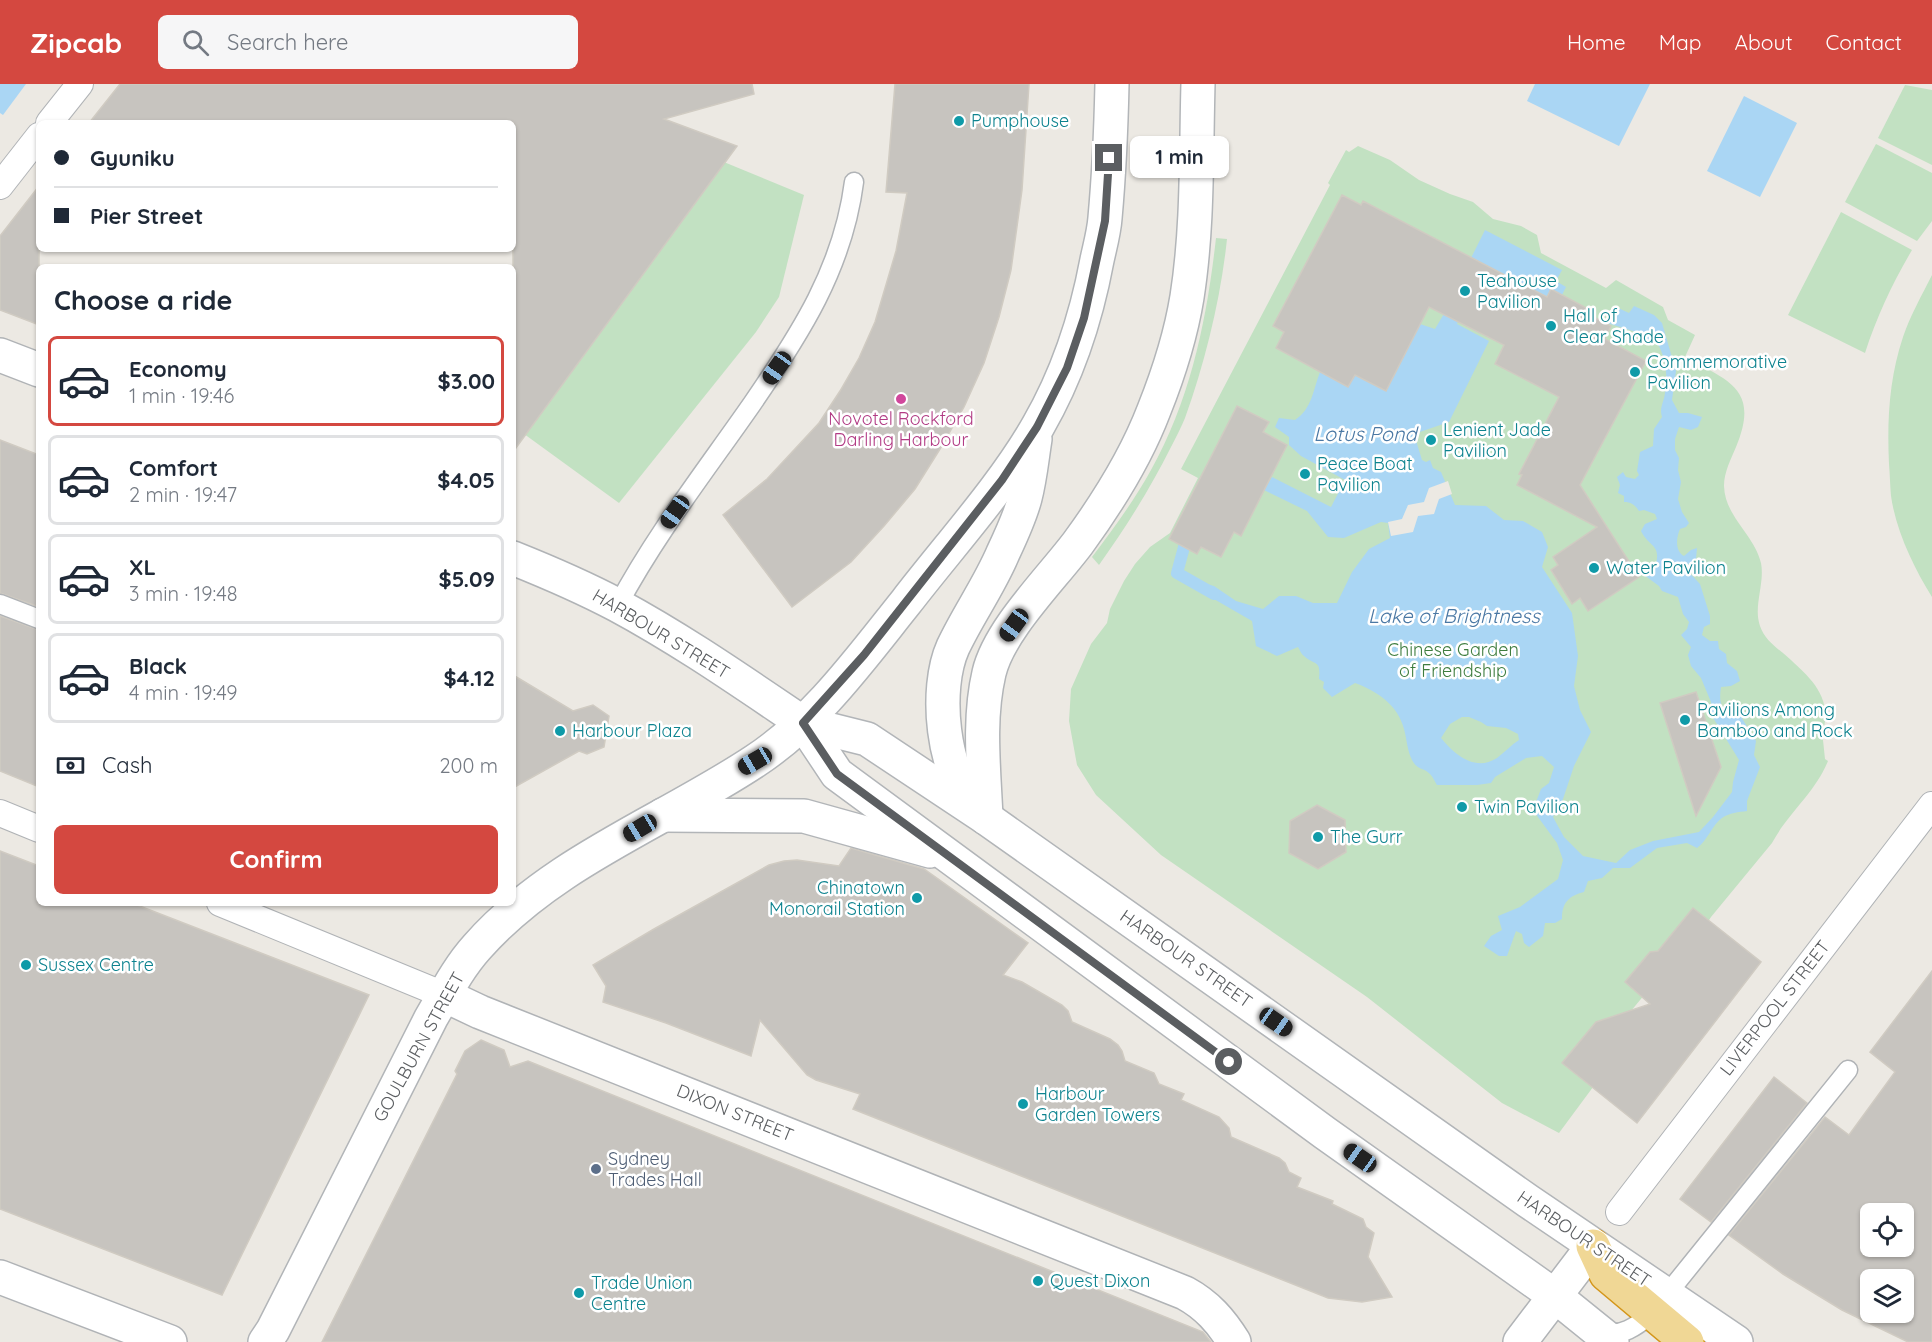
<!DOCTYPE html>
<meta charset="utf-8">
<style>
body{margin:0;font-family:Quicksand,sans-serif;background:#f6f6f7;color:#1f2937;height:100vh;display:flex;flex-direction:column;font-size:22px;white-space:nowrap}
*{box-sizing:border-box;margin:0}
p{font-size:20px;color:#747a83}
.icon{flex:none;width:33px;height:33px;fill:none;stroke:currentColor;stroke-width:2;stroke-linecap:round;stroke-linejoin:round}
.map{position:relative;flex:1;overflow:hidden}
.drawer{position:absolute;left:36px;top:180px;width:480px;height:642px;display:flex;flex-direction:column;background:#fff;border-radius:9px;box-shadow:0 2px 4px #0004}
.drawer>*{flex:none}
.top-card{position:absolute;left:36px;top:36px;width:480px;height:132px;border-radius:9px;box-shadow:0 2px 4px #0004;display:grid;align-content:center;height:132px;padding:0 18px;background:#fff}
.buttons{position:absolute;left:1860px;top:1119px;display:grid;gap:12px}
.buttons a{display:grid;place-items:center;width:54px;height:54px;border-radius:9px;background:#fff;box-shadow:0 2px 4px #0004;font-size:30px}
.end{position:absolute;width:27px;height:27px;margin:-14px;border:8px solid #5b5e61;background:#fff;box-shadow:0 0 0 3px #fff}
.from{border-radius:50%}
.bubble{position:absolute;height:42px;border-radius:9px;background:#fff;box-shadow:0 2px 4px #0004;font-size:20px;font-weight:700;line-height:42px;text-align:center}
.car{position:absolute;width:18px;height:36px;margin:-18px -9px;border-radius:8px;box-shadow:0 0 4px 2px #0007;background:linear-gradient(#222 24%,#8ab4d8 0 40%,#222 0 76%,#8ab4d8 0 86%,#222 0)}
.top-card b{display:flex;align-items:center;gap:21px;height:57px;font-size:22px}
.top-card b+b{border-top:2px solid #e0e1e3}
.top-card i{width:15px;height:15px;background:#1f2937}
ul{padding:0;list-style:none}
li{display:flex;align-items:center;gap:18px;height:90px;margin:0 12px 9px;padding:0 6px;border:3px solid #e0e1e3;border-radius:9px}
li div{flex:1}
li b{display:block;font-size:22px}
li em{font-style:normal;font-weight:700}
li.selected{border-color:#d44840}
li>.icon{width:54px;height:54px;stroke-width:1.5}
h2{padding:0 18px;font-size:27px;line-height:72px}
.pay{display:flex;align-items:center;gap:15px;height:66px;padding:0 18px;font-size:22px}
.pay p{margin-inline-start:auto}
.cta{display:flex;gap:12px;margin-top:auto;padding:12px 18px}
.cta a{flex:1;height:69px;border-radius:9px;background:#d44840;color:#fff;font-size:24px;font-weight:700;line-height:69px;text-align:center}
header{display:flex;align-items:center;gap:36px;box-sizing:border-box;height:84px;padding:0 30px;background:#d44840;color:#fff}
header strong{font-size:28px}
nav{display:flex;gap:33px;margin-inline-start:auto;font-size:21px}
.search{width:420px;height:54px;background:#f6f6f7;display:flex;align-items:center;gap:15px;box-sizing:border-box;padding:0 21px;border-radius:9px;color:#747a83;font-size:22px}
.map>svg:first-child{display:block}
</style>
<header>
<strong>Zipcab</strong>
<div class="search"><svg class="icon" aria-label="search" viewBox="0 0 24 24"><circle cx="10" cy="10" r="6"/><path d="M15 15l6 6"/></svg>Search here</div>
<nav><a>Home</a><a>Map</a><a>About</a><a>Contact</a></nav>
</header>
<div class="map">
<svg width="1932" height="1258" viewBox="0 0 1932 1258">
<rect width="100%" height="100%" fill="#ece9e3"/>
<g fill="#c2e1c2">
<polygon points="1905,1 1932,6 1932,81 1878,54"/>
<polygon points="1876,60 1932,89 1932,137 1917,157 1845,118"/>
<path d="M1358 62 1390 76 1419 96 1450 110 1473 118 1493 135 1521 142 1537 151 1541 169 1606 204 1616 196 1663 223 1668 236 1695 251 1685 273C1729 297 1760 305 1736 363 1731 375 1724 388 1724 402 1725 433 1754 450 1761 479 1765 500 1753 522 1760 542 1764 554 1774 562 1783 569 1810 593 1836 614 1821 653L1823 656 1825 675 1828 677C1815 709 1788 729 1772 759L1711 833 1690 866 1680 868 1601 963 1596 999 1559 1049 1502 1019 1367 913 1161 771 1096 711 1077 681 1069 637 1071 605 1091 560 1107 539 1110 525 1124 497 1135 480 1150 463 1170 449 1198 394 1181 385 1330 101 1328 99 1346 66 1349 68Z"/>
<polygon points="719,76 804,111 779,213 756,248 619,419 520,347"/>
<path d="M1841 128 1912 166C1893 198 1877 232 1865 269L1788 231Z"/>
<path d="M1216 154 1227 155C1221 213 1205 279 1185 334 1181 344 1176 353 1171 363 1150 405 1126 443 1099 481L1092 473C1113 445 1134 417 1151 386 1191 315 1207 234 1216 154Z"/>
<path d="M1932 191V513C1914 484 1896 447 1891 412 1890 402 1890 391 1889 380 1887 337 1889 295 1903 253 1910 232 1922 211 1932 191Z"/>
</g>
<g fill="#aad6f4" fill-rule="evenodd">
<polygon points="0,0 26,0 3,31 0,29"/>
<polygon points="1535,0 1650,0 1619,62 1527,17"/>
<polygon points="1744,12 1797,39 1760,113 1707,87"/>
<polygon points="1485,146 1562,186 1556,197 1566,203 1558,219 1467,182"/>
<path d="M1634 222 1654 231 1662 239 1676 287 1672 316 1679 329H1688L1702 333 1698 343 1691 346 1679 343 1675 355V366L1679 374 1678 386 1681 398 1678 415 1682 428 1689 439 1686 443 1680 445C1676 454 1675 467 1684 472L1691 466 1697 464 1696 475 1684 483 1700 500 1710 532V540L1704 543 1702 551 1710 557H1718L1719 565 1726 570 1727 579 1737 587 1740 597 1731 602 1721 603C1719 616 1720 623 1730 633L1740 631 1756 657 1754 671 1760 683 1747 717V727C1739 728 1729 729 1722 734 1712 741 1708 756 1697 764L1687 759 1657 764 1630 784H1613L1602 794 1588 797 1584 808C1569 812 1562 818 1562 835L1555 839H1545L1543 852 1529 863 1524 859 1522 850 1516 847 1507 872H1499L1484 862 1491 852 1502 846 1498 832 1520 823 1558 795 1563 776 1557 759 1535 729 1536 718 1541 705 1549 699 1554 683 1542 672 1526 674 1495 693 1491 699 1477 701H1437C1435 698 1433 693 1430 690 1423 683 1418 687 1412 676 1407 666 1407 656 1404 645 1398 621 1377 607 1355 599L1332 613 1323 604 1324 598 1319 595C1321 575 1315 582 1304 572 1301 570 1300 566 1298 563L1277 572 1256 562 1252 537 1200 507 1202 499 1214 502 1236 517 1263 525 1279 512H1296L1313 519H1337L1352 488 1369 465 1390 454 1388 439 1381 438 1344 454 1328 453 1307 427 1264 406 1272 393 1331 423 1345 396 1301 372 1289 361V353L1275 343 1279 334 1295 336C1312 325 1313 306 1320 288L1348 303 1355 291 1374 301 1384 282 1396 288 1411 258 1408 236 1435 245 1448 223 1461 230 1457 240 1489 257 1449 338 1414 350 1422 376 1426 378 1430 376 1433 384 1441 388 1455 421 1486 422 1504 436 1523 437 1542 448 1548 463 1542 483 1572 529 1578 572 1574 602 1580 626 1591 648 1574 682 1563 715 1553 733 1564 753 1583 772 1616 779 1630 766 1653 757 1699 748 1713 733 1732 708 1733 698 1739 676 1712 632 1711 618 1701 594 1691 582 1688 571 1691 563 1681 551 1687 545 1689 538 1683 530 1678 513 1662 507 1659 502 1644 491 1655 484C1662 459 1650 465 1641 447L1645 440 1657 435 1655 430 1644 426 1639 427C1635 421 1631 418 1624 418V412L1618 409 1620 401 1617 393 1623 388 1626 393 1635 395 1639 391 1637 387 1640 368 1653 362 1654 345 1662 333C1659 324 1664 318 1665 309 1668 294 1666 276 1659 262L1633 247 1607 239 1616 223 1629 229ZM1462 633H1469L1481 638 1487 642 1506 644 1518 650 1519 656C1511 661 1505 668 1497 674 1475 688 1455 671 1441 654L1450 640Z"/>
</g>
<polygon fill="#ece9e3" points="1448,397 1452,410 1439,415 1434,430 1418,432 1413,448 1391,452 1388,438 1402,435 1408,421 1424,418 1429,404"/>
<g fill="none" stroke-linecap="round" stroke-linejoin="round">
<polyline stroke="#aad6f4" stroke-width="12" points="1187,452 1177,489 1214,510"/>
</g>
<g fill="#c7c4bf" stroke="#d0cbc2" stroke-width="1.5" fill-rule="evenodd">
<polygon points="120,0 752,0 754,10 664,35 737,62 513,368 513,39 89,39"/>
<polygon points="895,0 1029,0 1022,106 1011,186 999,233 984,279 964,323 940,365 915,405 884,442 851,478 792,523 723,431 767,395 819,339 840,307 859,274 875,238 896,167 907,109 886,108"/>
<polygon points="39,102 39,241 0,226 0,152"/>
<polygon points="1342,111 1361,121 1363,117 1547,213 1551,205 1592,227 1590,231 1611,242 1605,255 1646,277 1580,401 1639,493 1588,527 1580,514 1572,520 1551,486 1558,481 1553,473 1597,443 1517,401 1522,391 1519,390 1559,313 1495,280 1504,261 1429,223 1386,307 1355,291 1348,303 1276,264 1284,248 1273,242"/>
<polygon points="1237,322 1269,338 1263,348 1287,361 1241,452 1234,448 1221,473 1201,463 1197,470 1169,455"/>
<polygon points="0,356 39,371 39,523 0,509"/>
<polygon points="0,532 39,546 39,703 0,687"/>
<polygon points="513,591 573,627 593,621 609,632 604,663 587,670 579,667 513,704"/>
<polygon points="1696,608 1721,683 1696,732 1660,619"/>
<polygon points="1317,721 1345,736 1346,768 1318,785 1289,769 1290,737"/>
<polygon points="851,764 924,785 1028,859 1003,891 1022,898 1062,921 1068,927 1072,938 1110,955 1118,961 1122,967 1125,977 1154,989 1159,1000 1184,1010 1181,1016 1219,1033 1229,1044 1231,1053 1279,1074 1285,1079 1289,1088 1301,1094 1297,1103 1333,1117 1332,1120 1363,1135 1366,1143 1374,1149 1368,1173 1392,1213 1362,1218 1328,1214 853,1025 860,1010 816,996 807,991 760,936 751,972 666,939 603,918 606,902 593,881 654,845 769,781 784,777 797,776 839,782"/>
<polygon points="0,767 39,782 39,819 132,819 369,911 222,1211 0,1125"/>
<polygon points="1693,824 1761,878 1637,1039 1562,979 1596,938 1650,920 1625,898 1650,868 1658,867"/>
<path d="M1932 887V1258H1908L1842 1226 1783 1190 1729 1151 1825 1033 1849 1051 1895 988 1870 968ZM1870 1130H1904V1162H1870ZM1870 1196H1904V1228H1870Z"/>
<polygon points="481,956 504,966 510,983 528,977 1203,1248 1211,1258 322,1258 457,990 455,987 465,967"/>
<polygon points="1774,993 1807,1019 1711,1138 1680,1115"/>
</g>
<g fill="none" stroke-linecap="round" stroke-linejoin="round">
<g stroke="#b0b3b6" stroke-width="21">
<g id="service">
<polyline points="0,520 39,535"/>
<path d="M618 521C656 450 706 386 752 320 800 250 843 184 854 98"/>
<path d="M1601 1248C1621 1254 1637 1242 1651 1230L1848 986"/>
</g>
</g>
<g stroke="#b0b3b6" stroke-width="28">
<g id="pedestrian">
<polyline points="49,39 80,0"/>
<polyline points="0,102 39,52"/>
<polyline points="0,729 39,745"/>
<polyline points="220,819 444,911"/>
<polyline points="1619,1128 1932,721"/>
</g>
</g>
<g stroke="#b0b3b6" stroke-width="36">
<g id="minor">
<polyline points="0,271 39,286"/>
<path d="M513 474C548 488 583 503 617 521 682 556 742 598 803 639"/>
<path d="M444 911 480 928 1185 1209C1207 1221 1221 1237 1234 1258"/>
<polyline points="0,1193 170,1258"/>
</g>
</g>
<g stroke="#b0b3b6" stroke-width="36">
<polyline id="tertiary" points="1520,1258 1593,1162"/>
</g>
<g stroke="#b2b5b8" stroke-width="36">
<g id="secondary">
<polyline points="803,639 867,655 986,734 1528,1117 1736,1258"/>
<polyline points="803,639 837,690 1325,1049 1555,1212 1612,1258"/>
<path d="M976 724C942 690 934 605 953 563 968 531 989 502 1003 469 1011 452 1020 433 1025 414 1030 395 1032 374 1035 355"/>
<polyline points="663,731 804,732 930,767"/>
<path d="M986 734C984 686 978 636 989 589 999 546 1051 495 1078 459 1108 418 1136 373 1154 326 1168 291 1181 250 1187 213 1198 143 1196 71 1198 0"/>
<path d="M265 1258 273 1246 431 934C445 910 458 884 477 863 552 778 663 738 755 677 816 637 861 574 906 518 949 462 1003 403 1038 342 1068 290 1086 235 1097 176 1100 162 1104 148 1105 134 1109 90 1111 45 1112 0"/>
</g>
</g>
<g stroke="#d4961a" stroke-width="36">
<polyline id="motorway" points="1593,1162 1606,1190 1687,1258"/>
</g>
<use href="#service" stroke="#fff" stroke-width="18"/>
<use href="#pedestrian" stroke="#fff" stroke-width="26"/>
<use href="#minor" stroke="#fff" stroke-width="33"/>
<use href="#tertiary" stroke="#fff" stroke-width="33"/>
<use href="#secondary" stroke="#fff" stroke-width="33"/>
<use href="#motorway" stroke="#f0d795" stroke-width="33"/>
</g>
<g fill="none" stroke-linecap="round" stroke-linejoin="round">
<polyline stroke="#5b5e61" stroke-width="8" points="1109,74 1105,137 1084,234 1067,284 1037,343 1002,396 864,571 803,639 837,690 1229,978"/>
</g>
<g fill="#0f9aa8" stroke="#fff" stroke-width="2">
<circle cx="959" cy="37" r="6"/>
<circle cx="1465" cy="207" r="6"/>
<circle cx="1551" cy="242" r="6"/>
<circle cx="1635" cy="288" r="6"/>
<circle cx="1431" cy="356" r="6"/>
<circle cx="1305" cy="390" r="6"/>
<circle cx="1594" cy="484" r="6"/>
<circle cx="1685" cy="636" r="6"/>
<circle cx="560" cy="647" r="6"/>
<circle cx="1462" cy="723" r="6"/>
<circle cx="1318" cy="753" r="6"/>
<circle cx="917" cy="814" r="6"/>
<circle cx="26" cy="881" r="6"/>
<circle cx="1023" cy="1020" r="6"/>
<circle cx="1038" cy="1197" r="6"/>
<circle cx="579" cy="1209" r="6"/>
</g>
<circle fill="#d1479c" stroke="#fff" stroke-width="2" cx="901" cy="315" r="6"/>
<circle fill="#5c6f8a" stroke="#fff" stroke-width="2" cx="596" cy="1085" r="6"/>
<g text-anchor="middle" stroke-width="5" stroke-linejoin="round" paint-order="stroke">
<g font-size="18" fill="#0d838f" stroke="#fff" text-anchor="start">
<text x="971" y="43">Pumphouse</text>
<text x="1477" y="203">Teahouse<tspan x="1477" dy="21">Pavilion</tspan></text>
<text x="1563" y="238">Hall of<tspan x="1563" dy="21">Clear Shade</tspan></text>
<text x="1647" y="284">Commemorative<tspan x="1647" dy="21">Pavilion</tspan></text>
<text x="1443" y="352">Lenient Jade<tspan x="1443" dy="21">Pavilion</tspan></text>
<text x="1317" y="386">Peace Boat<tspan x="1317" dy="21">Pavilion</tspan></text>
<text x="1606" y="490">Water Pavilion</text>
<text x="1697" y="632">Pavilions Among<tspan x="1697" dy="21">Bamboo and Rock</tspan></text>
<text x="572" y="653">Harbour Plaza</text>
<text x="1474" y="729">Twin Pavilion</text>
<text x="1330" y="759">The Gurr</text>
<text x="905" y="810" text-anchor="end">Chinatown<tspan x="905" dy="21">Monorail Station</tspan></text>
<text x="38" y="887">Sussex Centre</text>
<text x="1035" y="1016">Harbour<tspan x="1035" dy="21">Garden Towers</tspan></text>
<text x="1050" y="1203">Quest Dixon</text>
<text x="591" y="1205">Trade Union<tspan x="591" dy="21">Centre</tspan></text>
</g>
<g font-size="18" fill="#b23c85" stroke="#fff">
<text x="901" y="341">Novotel Rockford<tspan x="901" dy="21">Darling Harbour</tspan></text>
</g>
<g font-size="18" fill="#5b5e61" stroke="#fff">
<text transform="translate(661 550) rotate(31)" y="6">HARBOUR STREET</text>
<text transform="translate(1186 875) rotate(35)" y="6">HARBOUR STREET</text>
<text transform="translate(1775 924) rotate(-52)" y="6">LIVERPOOL STREET</text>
<text transform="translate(419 963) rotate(-61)" y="6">GOULBURN STREET</text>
<text transform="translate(735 1029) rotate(22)" y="6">DIXON STREET</text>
<text transform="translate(1584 1155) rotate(34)" y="6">HARBOUR STREET</text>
</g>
<g font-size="18" fill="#3e7d3f" stroke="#fff">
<text x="1453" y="572">Chinese Garden<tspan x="1453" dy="21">of Friendship</tspan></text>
</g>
<g font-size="18" fill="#4e5e75" stroke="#fff" text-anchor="start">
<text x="608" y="1081">Sydney<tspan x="608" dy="21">Trades Hall</tspan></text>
</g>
<g font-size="20" font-style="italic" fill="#4a78a4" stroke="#fff">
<text x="1365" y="357">Lotus Pond</text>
<text x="1454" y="539">Lake of Brightness</text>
</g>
</g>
</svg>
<div class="buttons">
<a><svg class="icon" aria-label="locate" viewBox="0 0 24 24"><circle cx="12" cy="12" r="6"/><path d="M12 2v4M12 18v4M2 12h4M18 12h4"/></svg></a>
<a><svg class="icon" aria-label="layers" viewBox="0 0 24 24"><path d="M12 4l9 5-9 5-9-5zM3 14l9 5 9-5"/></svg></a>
</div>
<i class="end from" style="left:1229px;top:978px"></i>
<i class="end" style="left:1109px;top:74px"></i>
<div class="bubble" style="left:1130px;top:52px;width:99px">1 min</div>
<i class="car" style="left:777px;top:284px;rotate:215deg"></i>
<i class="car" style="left:675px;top:428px;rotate:215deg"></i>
<i class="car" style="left:1014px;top:541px;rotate:216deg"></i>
<i class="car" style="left:755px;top:677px;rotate:240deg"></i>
<i class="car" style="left:640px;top:744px;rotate:239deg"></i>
<i class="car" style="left:1276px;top:938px;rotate:125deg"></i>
<i class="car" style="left:1360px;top:1074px;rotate:305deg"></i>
<div class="top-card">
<b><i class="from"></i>Gyuniku</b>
<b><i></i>Pier Street</b>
</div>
<section class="drawer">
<h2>Choose a ride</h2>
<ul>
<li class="selected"><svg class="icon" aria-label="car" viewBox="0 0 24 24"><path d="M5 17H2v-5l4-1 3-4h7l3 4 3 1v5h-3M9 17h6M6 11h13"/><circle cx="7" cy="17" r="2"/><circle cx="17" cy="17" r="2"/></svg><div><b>Economy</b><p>1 min · 19:46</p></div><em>$3.00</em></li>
<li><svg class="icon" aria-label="car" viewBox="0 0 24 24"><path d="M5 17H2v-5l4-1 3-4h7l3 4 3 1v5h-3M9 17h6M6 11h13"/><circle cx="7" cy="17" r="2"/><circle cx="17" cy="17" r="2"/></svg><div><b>Comfort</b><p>2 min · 19:47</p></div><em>$4.05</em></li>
<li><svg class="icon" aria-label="car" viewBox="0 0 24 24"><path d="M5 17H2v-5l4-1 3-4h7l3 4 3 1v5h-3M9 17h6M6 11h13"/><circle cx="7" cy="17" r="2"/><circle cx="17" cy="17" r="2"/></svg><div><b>XL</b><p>3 min · 19:48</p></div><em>$5.09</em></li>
<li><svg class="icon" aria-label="car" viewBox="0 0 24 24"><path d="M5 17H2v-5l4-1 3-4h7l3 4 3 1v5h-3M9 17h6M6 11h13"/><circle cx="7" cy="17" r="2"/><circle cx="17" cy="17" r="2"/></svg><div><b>Black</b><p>4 min · 19:49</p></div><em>$4.12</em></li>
</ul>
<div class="pay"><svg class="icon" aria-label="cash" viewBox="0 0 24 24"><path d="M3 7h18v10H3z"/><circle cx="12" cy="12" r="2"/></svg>Cash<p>200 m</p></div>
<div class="cta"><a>Confirm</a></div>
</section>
</div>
